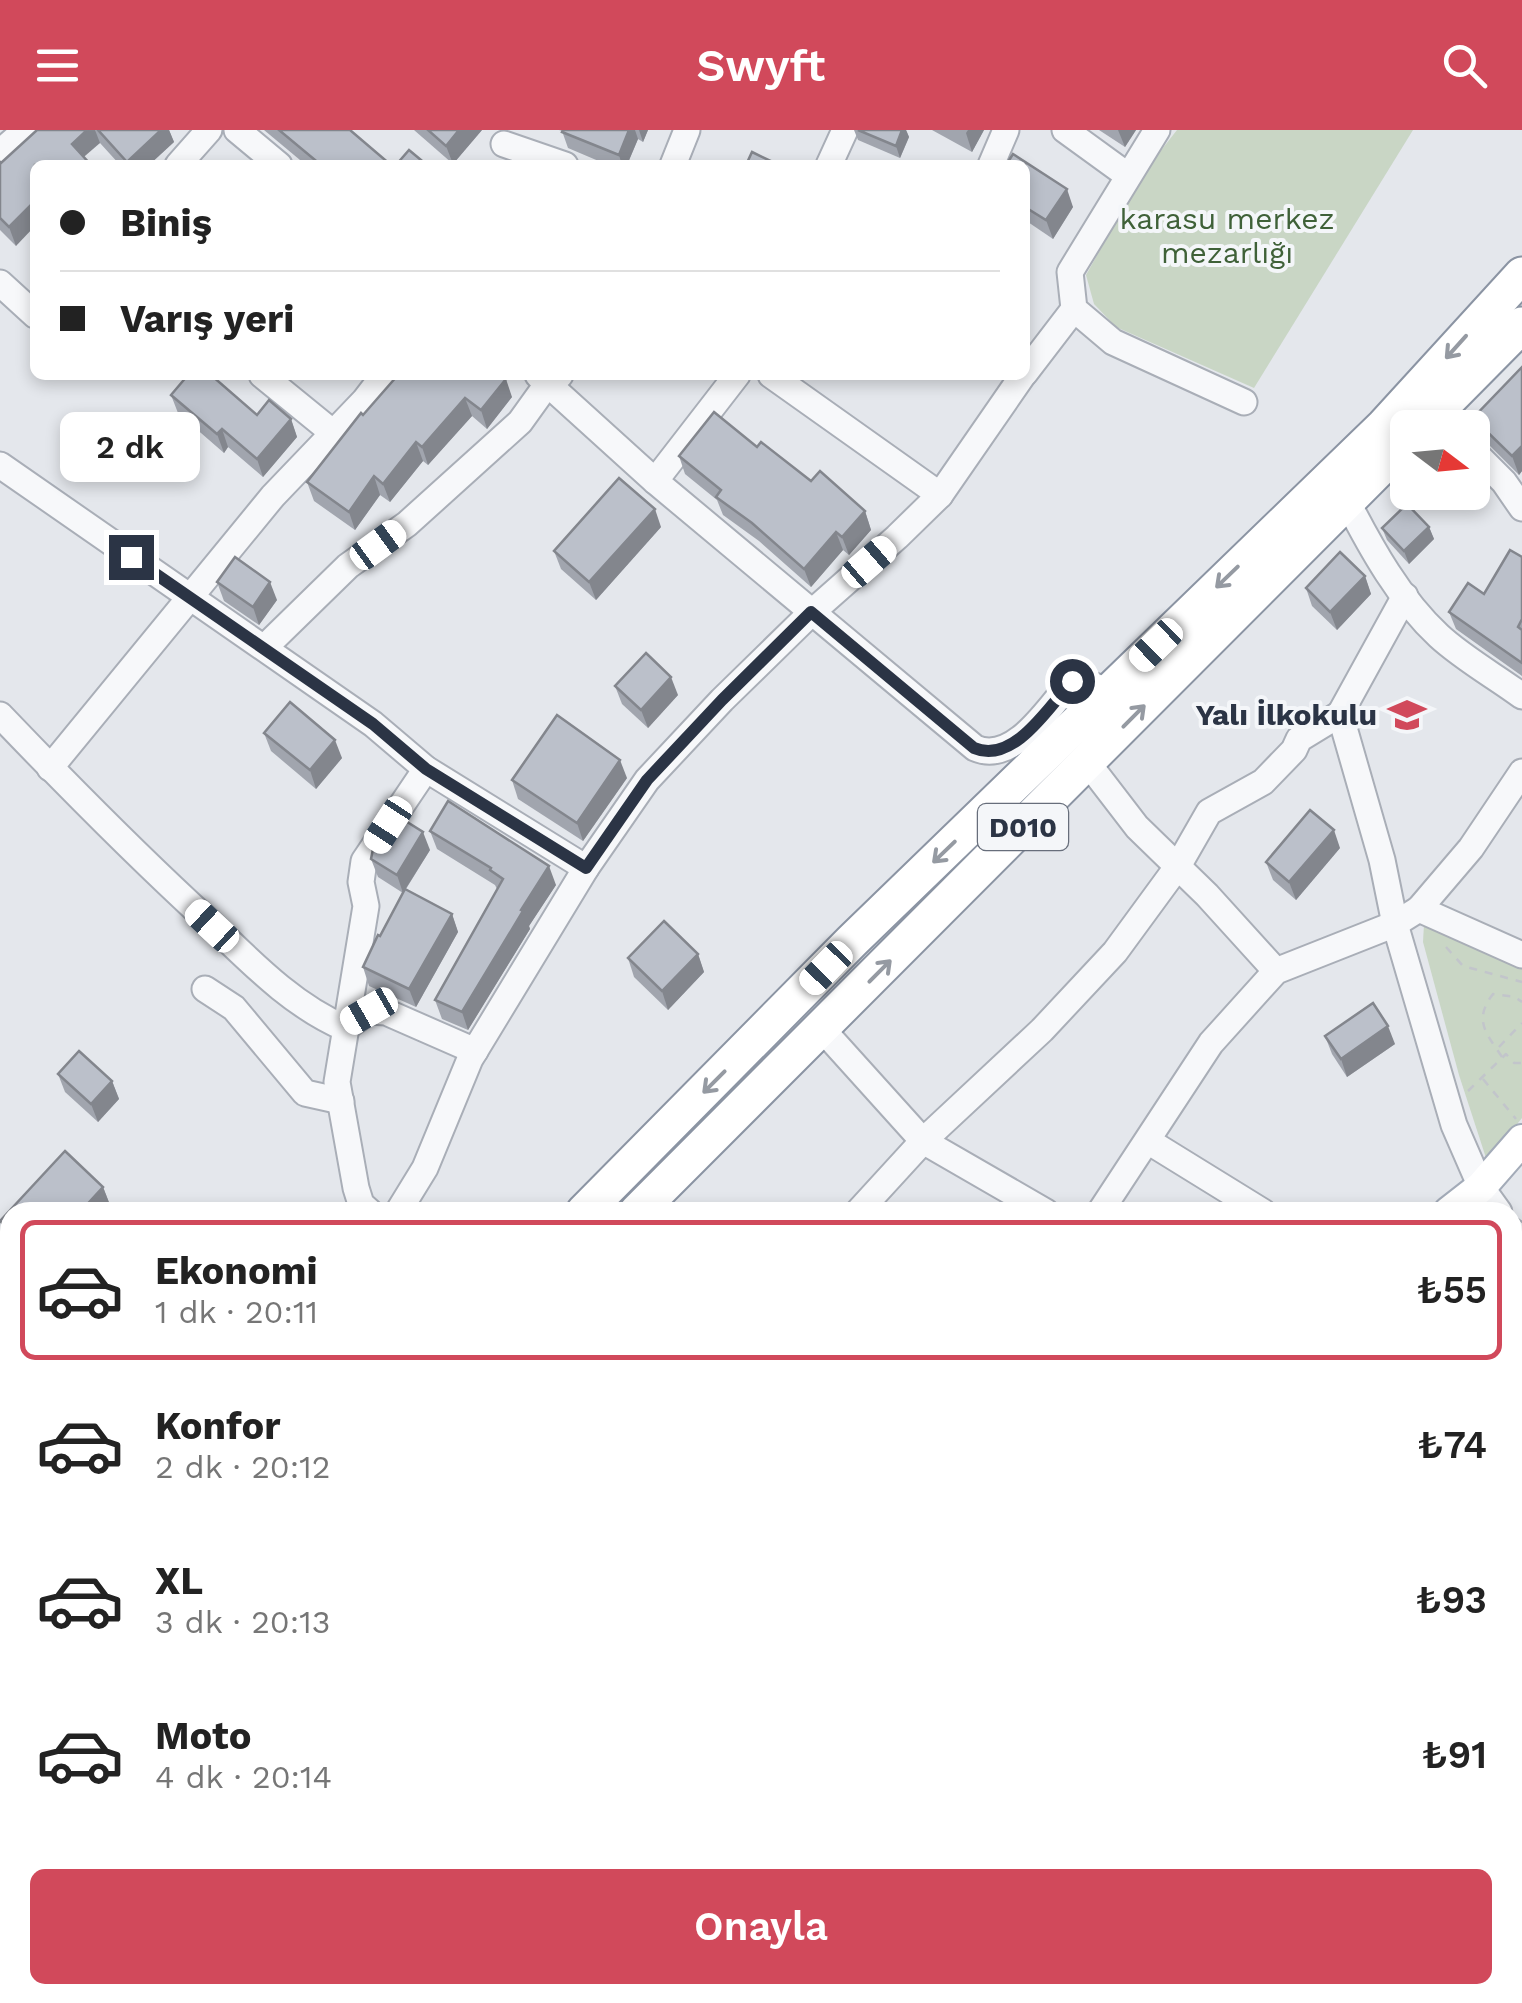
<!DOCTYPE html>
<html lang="tr">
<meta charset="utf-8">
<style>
body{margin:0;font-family:"Work Sans",sans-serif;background:#f6f6f6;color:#222;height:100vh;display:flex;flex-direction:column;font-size:38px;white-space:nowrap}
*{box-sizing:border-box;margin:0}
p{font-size:32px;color:#767676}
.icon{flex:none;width:55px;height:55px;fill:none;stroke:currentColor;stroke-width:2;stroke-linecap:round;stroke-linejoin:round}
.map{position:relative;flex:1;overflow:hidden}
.drawer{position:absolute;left:0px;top:1072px;width:1522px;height:802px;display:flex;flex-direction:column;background:#fff;border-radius:30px 30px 0 0;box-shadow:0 5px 15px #0003}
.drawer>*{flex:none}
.hud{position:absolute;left:30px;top:30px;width:1000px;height:220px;border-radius:15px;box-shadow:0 5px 15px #0003;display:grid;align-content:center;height:220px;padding:0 30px;background:#fff}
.needle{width:65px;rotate:106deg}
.tools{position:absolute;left:1390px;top:280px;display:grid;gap:20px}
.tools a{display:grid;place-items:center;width:100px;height:100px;border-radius:15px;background:#fff;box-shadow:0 5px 15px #0003;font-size:50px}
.end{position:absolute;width:45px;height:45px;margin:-22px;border:12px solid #2b3445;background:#fff;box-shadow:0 0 0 5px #fff}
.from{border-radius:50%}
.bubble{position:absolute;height:70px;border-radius:15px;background:#fff;box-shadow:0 5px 15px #0003;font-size:32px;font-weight:600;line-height:70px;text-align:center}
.car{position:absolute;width:30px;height:60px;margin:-30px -15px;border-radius:12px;box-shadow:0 0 8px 2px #0007;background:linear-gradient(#fff 24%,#345 0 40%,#fff 0 76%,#345 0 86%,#fff 0)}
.hud b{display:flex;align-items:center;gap:35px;height:95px;font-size:38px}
.hud b+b{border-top:2px solid #e0e0e0}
.hud i{width:25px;height:25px;background:#222}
ul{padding:18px 0 0;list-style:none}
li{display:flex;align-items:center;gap:30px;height:140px;margin:0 20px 15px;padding:0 10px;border:5px solid transparent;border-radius:15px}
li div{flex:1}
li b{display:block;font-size:38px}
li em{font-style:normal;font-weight:600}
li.current{border-color:#d1495b}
li>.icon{width:90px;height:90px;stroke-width:1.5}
.cta{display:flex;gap:20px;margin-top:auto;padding:20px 30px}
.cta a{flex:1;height:115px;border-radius:15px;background:#d1495b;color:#fff;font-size:40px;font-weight:600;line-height:115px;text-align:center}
header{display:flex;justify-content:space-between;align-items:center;height:130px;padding:0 30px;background:#d1495b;color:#fff;font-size:45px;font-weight:600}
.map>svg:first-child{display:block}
</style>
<header><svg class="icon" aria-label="menu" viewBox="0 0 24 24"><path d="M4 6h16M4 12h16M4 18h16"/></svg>Swyft<svg class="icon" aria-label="search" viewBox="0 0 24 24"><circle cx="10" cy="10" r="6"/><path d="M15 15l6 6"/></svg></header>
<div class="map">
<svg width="1522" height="1873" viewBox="0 0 1522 1873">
<rect width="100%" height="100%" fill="#e4e7ec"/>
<g fill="#c9d6c5">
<polygon points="1177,0 1413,0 1254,258 1116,197 1094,174 1086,145 1144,42"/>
<polygon points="1424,794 1522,830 1522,988 1487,1031 1459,945 1423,812"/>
</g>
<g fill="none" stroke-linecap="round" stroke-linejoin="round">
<g stroke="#a9aeb7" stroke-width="29">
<g id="minor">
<polyline points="237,0 279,35"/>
<polyline points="1065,0 1127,45"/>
<polyline points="1157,0 1070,142 1074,179 1113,212 1244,272"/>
<polyline points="504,14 565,35"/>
<polyline points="0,22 26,0"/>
<polyline points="178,35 209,0"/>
<polyline points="673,35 687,0"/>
<polyline points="829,35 845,0"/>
<polyline points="991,35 1006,0"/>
<polyline points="0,153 35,185"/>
<polyline points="1025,243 1074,179"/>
<polyline points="262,245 332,302"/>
<path d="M538 245 655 351 975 618C1014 635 1049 577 1072 551H1083L1109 562"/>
<polyline points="771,245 940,365"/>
<polyline points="1472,320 1504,352 1522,378"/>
<polyline points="0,335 373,594 426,639 586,738"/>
<polyline points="655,351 737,245"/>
<path d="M1347 371C1371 418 1400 470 1439 506 1464 529 1495 546 1522 566"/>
<polyline points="1405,466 1340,584 1382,730 1395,794 1454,995 1481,1057 1499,1082"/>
<polyline points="265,517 348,436 407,394 520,292 548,253 560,245"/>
<path d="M0 585C67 655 135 724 207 790 249 830 291 875 345 898L369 881 386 882 475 921"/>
<polyline points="1087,632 1137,697 1207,765 1276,841"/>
<polyline points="50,638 273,366 364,271 384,245"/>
<polyline points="1419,779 1522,825"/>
<polyline points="205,859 234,878 305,963 341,971"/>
<polyline points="822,899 923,1011 1046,1082"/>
<polyline points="1148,1011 1263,1082"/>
<polyline points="370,1082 361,1074 356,1058 337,952 366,776 361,752 364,731 426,639"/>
<polyline points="398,1082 425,1038 470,929 586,738 647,650 722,570 811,483 897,407 940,365 1023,245"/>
<polyline points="858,1082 923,1011 1042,900 1115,822 1178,736 1209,682 1263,652 1294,620 1299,609 1340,584"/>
<polyline points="1100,1082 1211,913 1276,841 1395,794 1419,779 1471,718 1522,642"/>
<polyline points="1512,1101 1522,1115"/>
<polyline points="0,1280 10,1268"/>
<polyline points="1512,1426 1522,1416"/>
<polyline points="1512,1494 1522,1502"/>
<polyline points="1512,1641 1522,1628"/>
<polyline points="1512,1836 1522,1823"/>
<polyline points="847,1865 853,1873"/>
<polyline points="1334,1865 1340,1865"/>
<polyline points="1416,1865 1425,1873"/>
<polyline points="107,1873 114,1865"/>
<polyline points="324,1873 327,1865"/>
<polyline points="944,1873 953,1865"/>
<polyline points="1072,1873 1081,1865"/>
<polyline points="1220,1873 1226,1865"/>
<polyline points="1485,1873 1491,1865"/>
</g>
</g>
<g stroke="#a3abb8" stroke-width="34">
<g id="major">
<polyline points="1449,1082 1481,1057 1522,1010"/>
<polyline points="200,1865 211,1873"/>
<polyline points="664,1873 664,1865"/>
</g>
</g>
<g stroke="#8b94a3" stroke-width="39">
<g id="highway">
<polyline points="1420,298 1522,195"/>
<polyline points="584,1082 852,811 1384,296 1522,145"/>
<polyline points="637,1082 1408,310"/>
<polyline points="0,1633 10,1623"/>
<polyline points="0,1726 10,1717"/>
</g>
</g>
<g stroke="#c2c5cb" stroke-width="2.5" stroke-dasharray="8 8" stroke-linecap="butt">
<polyline points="1446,817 1463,836 1522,852"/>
<polyline points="1499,917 1522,893"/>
<path d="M1502 927C1486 903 1473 890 1493 864L1515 867 1522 872"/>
<polyline points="1483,949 1516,989"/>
<polyline points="1468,961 1506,924 1514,933 1522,933"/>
</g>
<use href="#minor" stroke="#f7f8fa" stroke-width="25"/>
<use href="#major" stroke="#fff" stroke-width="30"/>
<use href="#highway" stroke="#fff" stroke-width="35"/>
</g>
<g fill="#a1a5ae">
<polygon points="37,0 169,0 174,12 149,35 120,35 100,13 35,35 16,116 0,100 0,32 1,33"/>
<polygon points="264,0 350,0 391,35 306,35"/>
<polygon points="414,0 482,0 453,34"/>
<polygon points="559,0 648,0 643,12 638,9 627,35 608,35 568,18 562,1"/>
<polygon points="854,0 906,0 909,7 900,28 858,10"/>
<polygon points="932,0 984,0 972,22"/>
<polygon points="1099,0 1136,0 1125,17"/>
<polygon points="1025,35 1073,77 1053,109 1025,90"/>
<polygon points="1522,237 1522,341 1519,345 1480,306 1473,288"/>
<polygon points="398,245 512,267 487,299 472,286 428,335 423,331 390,372 380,365 355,400 314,371 307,352"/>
<polygon points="171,265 257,285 291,289 297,307 263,347 228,317 224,323 178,283"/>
<polygon points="757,317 811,351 865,381 871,400 849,425 843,420 811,457 759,411 723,385 717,370 685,344 679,326"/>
<polygon points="661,397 596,470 561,439 554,421"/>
<polygon points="1429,397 1434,409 1409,434 1387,410 1382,398"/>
<polygon points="1522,427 1522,546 1456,499 1449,482 1484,464"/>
<polygon points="1365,446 1371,464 1337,500 1312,476 1306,458"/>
<polygon points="217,452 277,470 259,495 224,471"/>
<polygon points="615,556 678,565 648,598 622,574"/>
<polygon points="264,603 342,628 316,659 271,621"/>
<polygon points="627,648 583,711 518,669 512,650"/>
<polygon points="430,701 556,755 529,796 530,799 468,900 442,889 435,870 497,759 495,755 437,719"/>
<polygon points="1340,718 1296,770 1273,750 1266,732"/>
<polygon points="430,720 406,759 452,784 458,802 416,877 369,856 363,837 403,763 378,747 371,729"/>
<polygon points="698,824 704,842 668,880 634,847 628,828"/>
<polygon points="1325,906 1395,914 1347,947 1332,924"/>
<polygon points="58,944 112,951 119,969 98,992 65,962"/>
<polygon points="65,1021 103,1057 110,1075 103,1082 10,1082 10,1112 7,1109 0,1091"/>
<polygon points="1522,1222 1522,1258 1512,1235 1512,1228"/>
<polygon points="538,1865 632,1865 640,1873 529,1873"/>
<polygon points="1282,1865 1317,1865 1318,1868 1315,1873 1292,1873"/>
</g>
<g fill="#83868d">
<polygon points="87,0 95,0 100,13 78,32 72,14"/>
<polygon points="161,0 169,0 174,12 149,35 128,35 127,32"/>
<polygon points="459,0 482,0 453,34 446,16"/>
<polygon points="629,0 635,0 638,9 627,35 622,35 619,25"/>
<polygon points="639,0 648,0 643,12"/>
<polygon points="902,0 906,0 909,7 900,28 896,16"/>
<polygon points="968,0 984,0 972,22 966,3"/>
<polygon points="1118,0 1136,0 1125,17"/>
<polygon points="1067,59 1073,77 1053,109 1046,90"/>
<polygon points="35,71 35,96 16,116 9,97"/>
<polygon points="506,249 512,267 487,299 481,280"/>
<polygon points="465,268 472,286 428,335 422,317"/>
<polygon points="291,289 297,307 263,347 257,329"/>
<polygon points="222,299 228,317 224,323 217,304"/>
<polygon points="416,312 423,331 390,372 383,354"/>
<polygon points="1522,316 1522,341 1519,345 1512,326"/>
<polygon points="374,346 380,365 355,400 349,382"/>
<polygon points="655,379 661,397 596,470 589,452"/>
<polygon points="865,381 871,400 849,425 842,407"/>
<polygon points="1429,397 1434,409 1409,434 1404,421"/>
<polygon points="836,402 843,420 811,457 804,439"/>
<polygon points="1365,446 1371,464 1337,500 1330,482"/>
<polygon points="270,452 277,470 259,495 253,477"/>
<polygon points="671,547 678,565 648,598 641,580"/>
<polygon points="335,610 342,628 316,659 310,640"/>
<polygon points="620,630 627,648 583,711 577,693"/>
<polygon points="1334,700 1340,718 1296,770 1289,752"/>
<polygon points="423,702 430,720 403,763 397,745"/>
<polygon points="549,736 556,755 529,796 530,799 468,900 462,882 521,780"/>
<polygon points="452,784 458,802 416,877 409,859"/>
<polygon points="698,824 704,842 668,880 662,861"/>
<polygon points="1388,896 1395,914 1347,947 1341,929"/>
<polygon points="112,951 119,969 98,992 91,974"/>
<polygon points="103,1057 110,1075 103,1082 80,1082"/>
<polygon points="10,1193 10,1219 2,1228 0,1223 0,1204"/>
<polygon points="1512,1528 1517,1541 1512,1547"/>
<polygon points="582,1865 590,1865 592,1872 574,1873"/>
<polygon points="893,1865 911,1865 914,1872 881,1873"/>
<polygon points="1121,1865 1140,1865 1131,1873 1112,1873"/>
<polygon points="1308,1865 1317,1865 1318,1868 1315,1873 1303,1873"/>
<polygon points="1385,1865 1393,1865 1395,1870 1393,1873 1384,1873 1383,1868"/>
</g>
<g fill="#bbc0ca" stroke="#83868d" stroke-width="2.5">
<polygon points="37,0 87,0 72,14 91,35 35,35 35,71 9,97 0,88 0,32 1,33"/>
<polygon points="98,0 161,0 127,32"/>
<polygon points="279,0 350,0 391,35 321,35"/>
<polygon points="428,0 459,0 446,16"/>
<polygon points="563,0 629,0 619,25 562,2"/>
<polygon points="858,0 902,0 896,16"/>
<polygon points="409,20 427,35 396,35"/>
<polygon points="752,22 779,35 746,35"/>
<polygon points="1013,24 1067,59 1046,90 1025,77 1025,35 1006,35"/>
<polygon points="1522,237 1522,316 1512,326 1473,288"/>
<polygon points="188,245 211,245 257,285 269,270 291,289 257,329 222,299 217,304 171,265"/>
<polygon points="398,245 501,245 506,249 481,280 465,268 422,317 416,312 383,354 374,346 349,382 307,352 361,283 363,285"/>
<polygon points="714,282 757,317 761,312 811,351 820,341 865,381 842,407 836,402 804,439 752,393 716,367 721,360 679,326"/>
<polygon points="619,348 655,379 589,452 554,421"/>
<polygon points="1407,374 1429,397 1404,421 1382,398"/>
<polygon points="1510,420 1522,427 1522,489 1518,497 1522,500 1522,533 1449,482 1468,453 1484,464"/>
<polygon points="1340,422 1365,446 1330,482 1306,458"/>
<polygon points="235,427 270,452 253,477 217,452"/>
<polygon points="646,523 671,547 641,580 615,556"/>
<polygon points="290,572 335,610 310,640 264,603"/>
<polygon points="557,585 620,630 577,693 512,650"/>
<polygon points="448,671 549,736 521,780 523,781 462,882 435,870 503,749 490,740 491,738 430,701"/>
<polygon points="1310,680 1334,700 1289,752 1266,732"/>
<polygon points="396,685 423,702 397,745 371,729 373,719"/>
<polygon points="405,759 452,784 409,859 363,837 378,805 380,806"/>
<polygon points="664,791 698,824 662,861 628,828"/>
<polygon points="1373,873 1388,896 1341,929 1325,906"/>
<polygon points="79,921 112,951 91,974 58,944"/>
<polygon points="65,1021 103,1057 80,1082 10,1082 10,1100 0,1091"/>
<polygon points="0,1163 10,1172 10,1193 0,1204"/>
<polygon points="1522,1222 1522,1248 1512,1232 1512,1228"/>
<polygon points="538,1865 582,1865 574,1873 529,1873"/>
<polygon points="593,1865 632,1865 640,1873 601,1873"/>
<polygon points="716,1865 834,1865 841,1873 704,1873"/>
<polygon points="867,1865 893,1865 881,1873 873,1873"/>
<polygon points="1087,1865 1121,1865 1112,1873 1093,1873 1086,1866"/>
<polygon points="1293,1865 1308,1865 1303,1873"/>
<polygon points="1345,1865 1385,1865 1383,1868 1387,1873 1339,1873"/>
</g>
<defs><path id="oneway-shaft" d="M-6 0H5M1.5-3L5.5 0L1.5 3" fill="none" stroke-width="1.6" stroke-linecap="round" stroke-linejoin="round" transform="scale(2.5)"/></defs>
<g stroke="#959aa2">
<use href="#oneway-shaft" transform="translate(1456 217) rotate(132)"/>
<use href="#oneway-shaft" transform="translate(1227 447) rotate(136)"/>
<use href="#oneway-shaft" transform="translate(1134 586) rotate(-45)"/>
<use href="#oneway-shaft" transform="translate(944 722) rotate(136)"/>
<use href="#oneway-shaft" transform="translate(880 841) rotate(-45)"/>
<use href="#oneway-shaft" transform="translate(714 952) rotate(135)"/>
</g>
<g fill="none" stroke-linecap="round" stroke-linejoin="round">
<path stroke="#2b3445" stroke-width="12" d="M131 427 373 594 426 639 586 738 647 650 722 570 811 482 974 618C1013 635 1049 577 1072 551"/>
</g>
<defs>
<g id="school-bare" transform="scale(3)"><path d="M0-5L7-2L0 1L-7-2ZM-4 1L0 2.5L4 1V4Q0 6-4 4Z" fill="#d1495b" stroke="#f4f6f9" stroke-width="2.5" paint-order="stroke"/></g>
</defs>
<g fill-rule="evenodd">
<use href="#school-bare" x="1407" y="585"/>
</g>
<g text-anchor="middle" stroke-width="8" stroke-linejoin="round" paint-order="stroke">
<rect fill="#f4f6f9" stroke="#676e7b" stroke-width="2.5" x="978" y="674" width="90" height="46" rx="8"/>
<g font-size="28" font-weight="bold" fill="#2b3445">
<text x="1023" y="707">D010</text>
</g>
<g font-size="30" fill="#3f6138" stroke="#f4f6f9">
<text x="1227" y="99">karasu merkez<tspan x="1227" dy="34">mezarlığı</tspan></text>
</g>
<g font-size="30" font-weight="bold" fill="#2b3445" stroke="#f4f6f9" text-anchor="end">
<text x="1377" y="595">Yalı İlkokulu</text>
</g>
</g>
</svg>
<div class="tools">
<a><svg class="needle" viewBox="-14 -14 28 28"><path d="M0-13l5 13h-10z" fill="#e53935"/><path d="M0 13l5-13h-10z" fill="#767676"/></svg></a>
</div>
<i class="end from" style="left:1072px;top:551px"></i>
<i class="end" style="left:131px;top:427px"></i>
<div class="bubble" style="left:60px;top:282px;width:140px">2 dk</div>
<i class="car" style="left:378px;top:415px;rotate:54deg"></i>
<i class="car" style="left:869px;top:432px;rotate:49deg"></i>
<i class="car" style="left:1156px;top:515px;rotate:226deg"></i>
<i class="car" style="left:388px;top:695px;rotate:213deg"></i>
<i class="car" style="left:212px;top:796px;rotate:313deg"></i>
<i class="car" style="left:826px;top:838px;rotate:224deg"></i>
<i class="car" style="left:369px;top:881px;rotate:240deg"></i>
<div class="hud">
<b><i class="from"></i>Biniş</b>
<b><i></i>Varış yeri</b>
</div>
<section class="drawer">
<ul>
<li class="current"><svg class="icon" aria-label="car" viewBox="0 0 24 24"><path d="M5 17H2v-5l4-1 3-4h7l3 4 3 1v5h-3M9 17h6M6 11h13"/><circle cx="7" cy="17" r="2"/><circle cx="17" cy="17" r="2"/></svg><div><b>Ekonomi</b><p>1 dk · 20:11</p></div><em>₺55</em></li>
<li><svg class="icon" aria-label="car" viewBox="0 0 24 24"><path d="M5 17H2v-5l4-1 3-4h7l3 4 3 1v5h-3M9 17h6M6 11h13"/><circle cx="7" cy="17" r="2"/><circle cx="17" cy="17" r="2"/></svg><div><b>Konfor</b><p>2 dk · 20:12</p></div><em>₺74</em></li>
<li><svg class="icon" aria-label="car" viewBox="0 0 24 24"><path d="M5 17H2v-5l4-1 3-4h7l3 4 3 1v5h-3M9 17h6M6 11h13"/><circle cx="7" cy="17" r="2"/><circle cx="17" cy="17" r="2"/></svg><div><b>XL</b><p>3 dk · 20:13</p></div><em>₺93</em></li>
<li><svg class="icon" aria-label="car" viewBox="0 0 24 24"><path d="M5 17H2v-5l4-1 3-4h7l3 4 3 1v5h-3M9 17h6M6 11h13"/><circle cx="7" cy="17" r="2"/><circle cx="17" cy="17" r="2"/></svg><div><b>Moto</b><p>4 dk · 20:14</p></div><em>₺91</em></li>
</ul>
<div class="cta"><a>Onayla</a></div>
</section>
</div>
